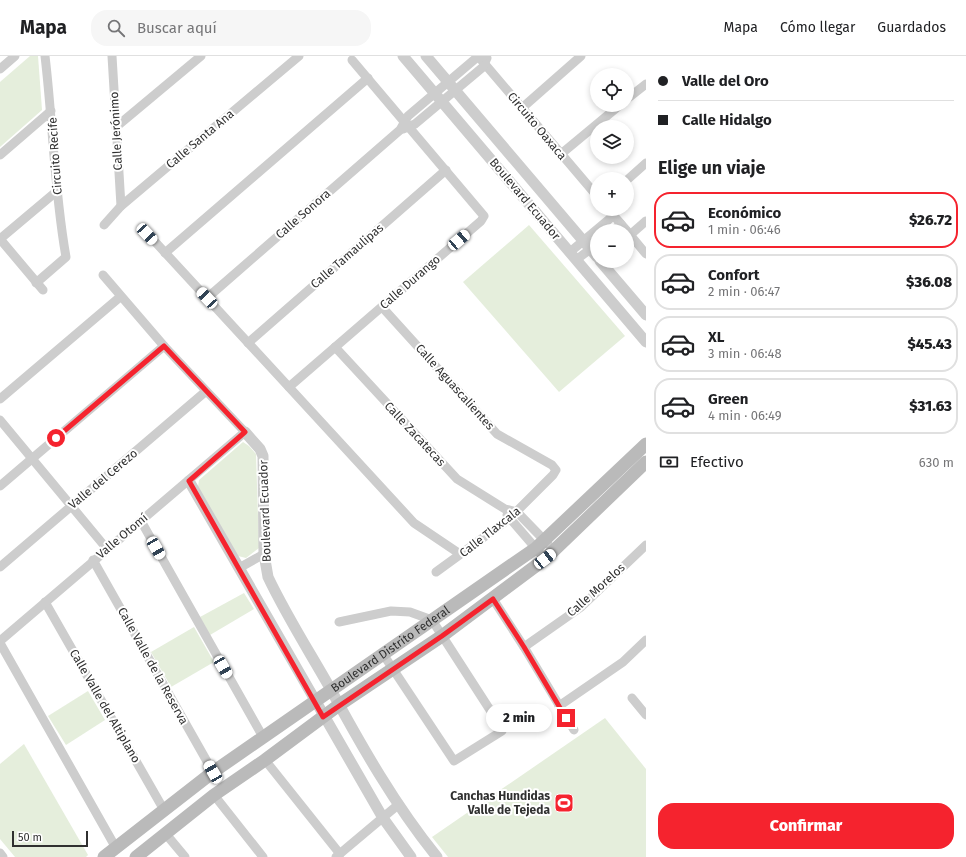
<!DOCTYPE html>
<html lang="es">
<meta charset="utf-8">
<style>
body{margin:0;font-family:"Fira Sans",sans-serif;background:#f6f6f6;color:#202124;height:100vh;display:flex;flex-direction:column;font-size:15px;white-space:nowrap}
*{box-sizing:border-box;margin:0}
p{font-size:13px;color:#757577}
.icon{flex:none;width:22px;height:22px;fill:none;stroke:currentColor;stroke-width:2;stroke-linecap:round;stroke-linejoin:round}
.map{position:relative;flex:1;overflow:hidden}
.panel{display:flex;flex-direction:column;background:#fff;width:320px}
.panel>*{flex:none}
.guide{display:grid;align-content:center;height:88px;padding:0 12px;background:#fff}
.controls{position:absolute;left:590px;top:12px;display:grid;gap:8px}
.controls a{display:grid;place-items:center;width:44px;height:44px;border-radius:50%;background:#fff;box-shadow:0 2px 6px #0003;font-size:20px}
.scale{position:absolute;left:12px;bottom:10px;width:76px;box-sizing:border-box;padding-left:4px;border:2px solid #303030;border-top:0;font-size:11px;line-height:14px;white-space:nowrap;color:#303030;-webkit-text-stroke:3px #fff;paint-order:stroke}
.end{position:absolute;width:18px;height:18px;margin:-9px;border:5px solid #f5232e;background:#fff;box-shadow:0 0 0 2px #fff}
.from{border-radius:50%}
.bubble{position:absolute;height:28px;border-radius:14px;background:#fff;box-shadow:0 2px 6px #0003;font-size:13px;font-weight:800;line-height:28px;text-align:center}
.car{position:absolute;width:12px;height:24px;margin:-12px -6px;border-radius:5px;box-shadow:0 0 3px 1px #0007;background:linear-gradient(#fff 24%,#345 0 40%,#fff 0 76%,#345 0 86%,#fff 0)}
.guide b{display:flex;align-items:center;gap:14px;height:38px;font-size:15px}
.guide b+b{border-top:1px solid #e0e0e0}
.guide i{width:10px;height:10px;background:#202124}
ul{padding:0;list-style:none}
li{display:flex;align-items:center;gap:12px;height:56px;margin:0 8px 6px;padding:0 4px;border:2px solid #e0e0e0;border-radius:16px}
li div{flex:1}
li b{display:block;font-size:15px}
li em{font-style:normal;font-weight:800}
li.current{border-color:#f5232e}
li>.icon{width:36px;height:36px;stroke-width:1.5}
h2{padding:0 12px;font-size:18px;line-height:48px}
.pay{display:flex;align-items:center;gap:10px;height:44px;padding:0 12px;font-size:15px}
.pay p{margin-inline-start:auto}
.button{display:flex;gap:8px;margin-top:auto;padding:8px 12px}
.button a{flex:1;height:46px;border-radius:16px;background:#f5232e;color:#fff;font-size:16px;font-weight:800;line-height:46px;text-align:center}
header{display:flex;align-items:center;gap:24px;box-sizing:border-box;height:56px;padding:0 20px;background:#fff;border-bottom:1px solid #e0e0e0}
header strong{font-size:19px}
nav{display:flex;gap:22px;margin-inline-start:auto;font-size:14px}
.search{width:280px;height:36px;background:#f6f6f6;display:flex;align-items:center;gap:10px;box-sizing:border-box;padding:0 14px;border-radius:16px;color:#757577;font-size:15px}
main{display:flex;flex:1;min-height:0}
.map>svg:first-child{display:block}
</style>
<header>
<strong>Mapa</strong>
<div class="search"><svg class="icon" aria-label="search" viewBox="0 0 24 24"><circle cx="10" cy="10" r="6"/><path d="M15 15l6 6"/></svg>Buscar aquí</div>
<nav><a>Mapa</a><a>Cómo llegar</a><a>Guardados</a></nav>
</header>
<main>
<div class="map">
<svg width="646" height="801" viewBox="0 0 646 801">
<rect width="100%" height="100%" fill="#fff"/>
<g fill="#e5eedc">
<polygon points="30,0 38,0 42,54 0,91 0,26"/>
<polygon points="529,169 625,280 559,336 463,226"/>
<polygon points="243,386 249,390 256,398 259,492 246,502 238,500 198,431 199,424"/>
<polygon points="244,537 254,553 210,579 200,561"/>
<polygon points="194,571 214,606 171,631 151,596"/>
<polygon points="88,635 105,664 66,689 48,660"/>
<polygon points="605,662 646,713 646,801 448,801 432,781"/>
<polygon points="24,688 88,799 86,801 15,801 0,783 0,708"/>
</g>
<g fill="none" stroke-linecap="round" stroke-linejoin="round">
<g stroke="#cdcdcd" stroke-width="9">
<polyline points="112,0 121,150"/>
<polyline points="478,0 597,140"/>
<polyline points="0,13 15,0"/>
<polyline points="627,43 646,28"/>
<polyline points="522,52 581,0"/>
<polyline points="116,71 201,0"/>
<polyline points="403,73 415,68 483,11 487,2"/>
<polyline points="561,98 620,49"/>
<polyline points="0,99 51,55"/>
<polyline points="627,124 646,107"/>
<polyline points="608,153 627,175"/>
<polyline points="104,169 121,150 299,0"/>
<polyline points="612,175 621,168"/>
<polyline points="627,175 646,198"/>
<polyline points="147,177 414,467 460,498"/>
<polyline points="630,179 646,165"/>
<polyline points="0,183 57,135"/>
<polyline points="0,183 43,234"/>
<polyline points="570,196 613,160"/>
<polyline points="165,197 368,22"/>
<polyline points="576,204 597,188"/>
<path d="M36 227 66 201C54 134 53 67 45 0"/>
<polyline points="207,242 400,74 408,60 475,3 483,0"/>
<polyline points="382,251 497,378 552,409 556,414 553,419 509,463 436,516"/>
<polyline points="248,287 446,114"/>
<polyline points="335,291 457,423 505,453 517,456 548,488"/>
<polyline points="289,331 481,165 484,160 352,4"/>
<polyline points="0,343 120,241"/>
<polyline points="0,364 107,493"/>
<polyline points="0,430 164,290"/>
<polyline points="507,459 545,503"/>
<polyline points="141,465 263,681"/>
<polyline points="93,504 213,716"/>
<polyline points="0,511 205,336"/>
<polyline points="239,512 264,498"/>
<polyline points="493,543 524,591 574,674"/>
<polyline points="45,546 164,754"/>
<polyline points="339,566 391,555 410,556 432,564 501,671 502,675 454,705 383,598"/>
<polyline points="0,585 245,376 164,290 103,219"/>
<polyline points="0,587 116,792"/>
<polyline points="524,591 581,551 646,489"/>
<polyline points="632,642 646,659"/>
<polyline points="559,650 623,606 646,584"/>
<polyline points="265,704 340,798"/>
<polyline points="214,739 263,801"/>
<polyline points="165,777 185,801"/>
<polyline points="0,797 3,801"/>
<polyline points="336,801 399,748"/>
</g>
<g stroke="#cdcdcd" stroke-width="11">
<polyline points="403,0 646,286"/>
<polyline points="426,0 597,201"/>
<polyline points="600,205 646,259"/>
<path d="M245 376 260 393 263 400 264 498 268 521C286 559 309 595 330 632 362 691 395 749 437 801"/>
<polyline points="189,425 383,762 411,801"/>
</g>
<g stroke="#bababa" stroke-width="13">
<path id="s1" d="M104 801 213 716 536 492 646 388"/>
<polyline points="136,801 214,739 265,704 339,649 442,580 545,503 646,406"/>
</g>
</g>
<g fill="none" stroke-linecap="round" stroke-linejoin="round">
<polyline stroke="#f5232e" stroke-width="5" points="56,382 164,290 245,376 189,425 323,661 442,580 493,543 524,591 566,662"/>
</g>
<defs>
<g id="stadium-square" transform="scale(1)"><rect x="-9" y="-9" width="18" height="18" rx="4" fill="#f5232e" stroke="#fff"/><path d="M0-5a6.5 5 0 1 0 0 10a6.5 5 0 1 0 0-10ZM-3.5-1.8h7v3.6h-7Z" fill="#fff"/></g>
</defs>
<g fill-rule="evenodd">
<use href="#stadium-square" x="564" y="747"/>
</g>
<g text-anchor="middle" stroke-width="4" stroke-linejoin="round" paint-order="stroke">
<g font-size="12" fill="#303030" stroke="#fff">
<text transform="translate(537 70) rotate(50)" y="4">Circuito Oaxaca</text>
<text transform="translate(116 75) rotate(-93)" y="4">Calle Jerónimo</text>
<text transform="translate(200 83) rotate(-40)" y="4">Calle Santa Ana</text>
<text transform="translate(55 100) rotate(-94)" y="4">Circuito Recife</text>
<text transform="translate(525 143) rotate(50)" y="4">Boulevard Ecuador</text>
<text transform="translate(303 158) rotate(-41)" y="4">Calle Sonora</text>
<text transform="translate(347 200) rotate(-41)" y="4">Calle Tamaulipas</text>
<text transform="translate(410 226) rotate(-41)" y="4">Calle Durango</text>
<text transform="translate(455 331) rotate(48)" y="4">Calle Aguascalientes</text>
<text transform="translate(415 378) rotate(47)" y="4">Calle Zacatecas</text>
<text transform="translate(103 423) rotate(-40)" y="4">Valle del Cerezo</text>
<text transform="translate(265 455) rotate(-92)" y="4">Boulevard Ecuador</text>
<text transform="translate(490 476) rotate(-38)" y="4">Calle Tlaxcala</text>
<text transform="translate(122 480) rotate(-40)" y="4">Valle Otomí</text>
<text transform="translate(596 534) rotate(-42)" y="4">Calle Morelos</text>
<text dy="4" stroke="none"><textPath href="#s1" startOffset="354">Boulevard Distrito Federal</textPath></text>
<text transform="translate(153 610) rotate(61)" y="4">Calle Valle de la Reserva</text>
<text transform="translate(105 650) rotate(60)" y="4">Calle Valle del Altiplano</text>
</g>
<g font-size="12" font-weight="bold" fill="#303030" stroke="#fff" text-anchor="end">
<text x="550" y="744">Canchas Hundidas<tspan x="550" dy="14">Valle de Tejeda</tspan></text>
</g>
</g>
</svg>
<div class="controls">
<a><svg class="icon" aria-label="locate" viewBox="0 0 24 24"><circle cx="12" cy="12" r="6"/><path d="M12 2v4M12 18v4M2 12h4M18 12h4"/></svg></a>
<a><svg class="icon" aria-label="layers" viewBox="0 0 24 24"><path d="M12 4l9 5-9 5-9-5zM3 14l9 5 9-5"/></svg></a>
<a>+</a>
<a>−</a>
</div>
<div class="scale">50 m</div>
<i class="end from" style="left:56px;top:382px"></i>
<i class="end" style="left:566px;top:662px"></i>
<div class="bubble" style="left:486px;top:648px;width:66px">2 min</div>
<i class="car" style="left:147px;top:178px;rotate:137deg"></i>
<i class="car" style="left:459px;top:184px;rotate:49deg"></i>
<i class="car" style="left:207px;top:242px;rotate:317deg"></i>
<i class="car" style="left:156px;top:492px;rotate:150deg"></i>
<i class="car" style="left:545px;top:503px;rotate:52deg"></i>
<i class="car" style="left:223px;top:611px;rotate:150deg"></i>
<i class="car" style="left:213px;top:716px;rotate:330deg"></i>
</div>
<section class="panel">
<div class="guide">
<b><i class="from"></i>Valle del Oro</b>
<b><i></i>Calle Hidalgo</b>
</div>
<h2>Elige un viaje</h2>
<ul>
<li class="current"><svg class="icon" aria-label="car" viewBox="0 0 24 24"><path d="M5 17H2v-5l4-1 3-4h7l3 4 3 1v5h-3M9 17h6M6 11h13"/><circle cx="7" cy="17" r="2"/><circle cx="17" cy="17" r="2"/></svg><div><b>Económico</b><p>1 min · 06:46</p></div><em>$26.72</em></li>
<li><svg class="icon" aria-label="car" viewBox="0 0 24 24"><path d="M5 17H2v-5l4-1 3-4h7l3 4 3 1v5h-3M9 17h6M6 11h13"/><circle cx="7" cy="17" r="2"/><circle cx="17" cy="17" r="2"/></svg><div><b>Confort</b><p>2 min · 06:47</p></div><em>$36.08</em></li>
<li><svg class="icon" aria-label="car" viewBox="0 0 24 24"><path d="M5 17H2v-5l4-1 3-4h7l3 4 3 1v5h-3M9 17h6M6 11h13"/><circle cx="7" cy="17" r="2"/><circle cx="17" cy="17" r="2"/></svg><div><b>XL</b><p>3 min · 06:48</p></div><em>$45.43</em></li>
<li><svg class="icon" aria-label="car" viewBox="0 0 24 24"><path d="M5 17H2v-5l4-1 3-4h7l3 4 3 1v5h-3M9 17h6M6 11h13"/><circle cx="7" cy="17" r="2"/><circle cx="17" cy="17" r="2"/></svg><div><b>Green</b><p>4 min · 06:49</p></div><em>$31.63</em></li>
</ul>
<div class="pay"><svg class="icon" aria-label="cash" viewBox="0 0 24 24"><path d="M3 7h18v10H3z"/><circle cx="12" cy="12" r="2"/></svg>Efectivo<p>630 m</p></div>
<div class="button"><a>Confirmar</a></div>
</section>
</main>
